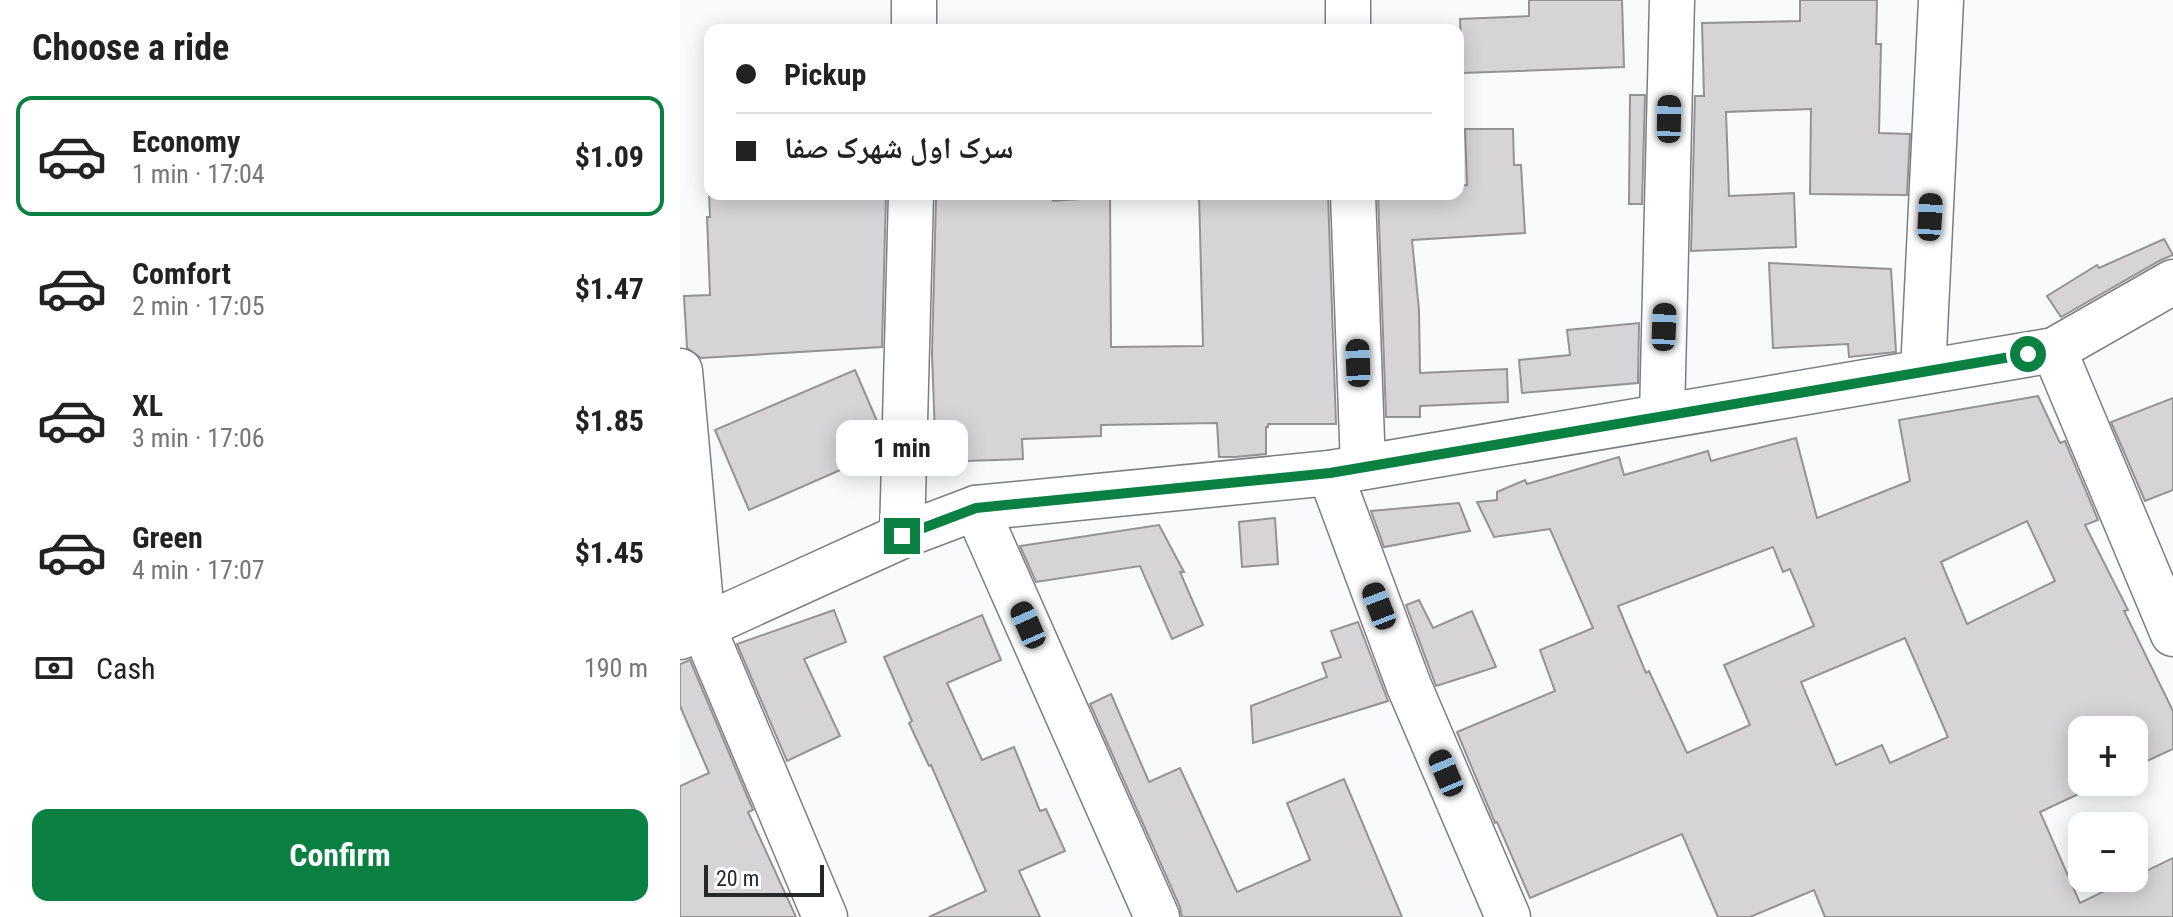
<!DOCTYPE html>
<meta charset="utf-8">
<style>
body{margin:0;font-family:"Roboto Condensed","Noto Naskh Arabic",sans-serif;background:#f2f2f2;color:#222;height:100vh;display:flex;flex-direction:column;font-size:30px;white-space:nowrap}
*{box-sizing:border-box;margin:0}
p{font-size:26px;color:#767676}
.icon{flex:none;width:44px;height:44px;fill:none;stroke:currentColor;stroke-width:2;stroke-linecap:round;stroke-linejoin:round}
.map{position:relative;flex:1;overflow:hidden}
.sheet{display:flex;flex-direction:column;background:#fff;width:680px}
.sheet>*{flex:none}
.banner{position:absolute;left:24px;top:24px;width:760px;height:176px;border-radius:16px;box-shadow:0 4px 20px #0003;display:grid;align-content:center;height:176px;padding:0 32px;background:#fff}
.tools{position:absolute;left:1388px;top:716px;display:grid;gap:16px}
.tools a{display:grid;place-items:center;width:80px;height:80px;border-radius:16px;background:#fff;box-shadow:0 4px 20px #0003;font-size:40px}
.scale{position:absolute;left:24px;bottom:20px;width:120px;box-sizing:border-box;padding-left:8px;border:4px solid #262727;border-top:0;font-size:22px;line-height:28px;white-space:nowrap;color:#262727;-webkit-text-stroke:6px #fff;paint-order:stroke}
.end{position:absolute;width:36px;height:36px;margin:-18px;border:10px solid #0b8043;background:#fff;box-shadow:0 0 0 4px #fff}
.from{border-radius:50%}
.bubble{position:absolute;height:56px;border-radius:16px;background:#fff;box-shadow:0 4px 20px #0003;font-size:26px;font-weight:700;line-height:56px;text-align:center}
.car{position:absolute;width:24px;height:48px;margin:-24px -12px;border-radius:10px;box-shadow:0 0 6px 2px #0007;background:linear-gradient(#222 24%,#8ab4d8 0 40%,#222 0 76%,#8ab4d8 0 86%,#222 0)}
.banner b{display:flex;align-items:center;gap:28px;height:76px;font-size:30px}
.banner b+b{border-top:2px solid #e0e0e0}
.banner i{width:20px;height:20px;background:#222}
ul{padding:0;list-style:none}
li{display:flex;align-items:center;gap:24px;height:120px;margin:0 16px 12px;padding:0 16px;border:4px solid transparent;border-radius:16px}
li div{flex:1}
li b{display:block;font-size:30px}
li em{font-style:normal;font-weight:700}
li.on{border-color:#0b8043}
li>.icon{width:72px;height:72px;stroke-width:1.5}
h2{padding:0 32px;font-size:36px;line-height:96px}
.pay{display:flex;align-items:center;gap:20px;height:88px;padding:0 32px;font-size:30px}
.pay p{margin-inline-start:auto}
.button{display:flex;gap:16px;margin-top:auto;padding:16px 32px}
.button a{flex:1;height:92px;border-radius:16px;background:#0b8043;color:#fff;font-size:32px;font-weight:700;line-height:92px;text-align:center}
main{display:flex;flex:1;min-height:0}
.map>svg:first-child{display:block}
</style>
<main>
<section class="sheet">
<h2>Choose a ride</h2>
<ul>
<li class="on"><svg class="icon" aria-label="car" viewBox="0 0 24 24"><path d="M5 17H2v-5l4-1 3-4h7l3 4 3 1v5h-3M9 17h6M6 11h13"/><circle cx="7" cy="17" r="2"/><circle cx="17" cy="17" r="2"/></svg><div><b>Economy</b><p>1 min · 17:04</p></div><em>$1.09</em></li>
<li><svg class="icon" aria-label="car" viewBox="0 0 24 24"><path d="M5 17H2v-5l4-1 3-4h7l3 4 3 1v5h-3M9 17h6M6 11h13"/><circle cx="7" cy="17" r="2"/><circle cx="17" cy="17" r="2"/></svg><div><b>Comfort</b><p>2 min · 17:05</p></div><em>$1.47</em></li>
<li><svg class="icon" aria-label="car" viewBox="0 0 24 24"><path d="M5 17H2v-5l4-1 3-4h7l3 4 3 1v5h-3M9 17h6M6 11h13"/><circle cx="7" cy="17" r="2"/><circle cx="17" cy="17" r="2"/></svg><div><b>XL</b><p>3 min · 17:06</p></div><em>$1.85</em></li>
<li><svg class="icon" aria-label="car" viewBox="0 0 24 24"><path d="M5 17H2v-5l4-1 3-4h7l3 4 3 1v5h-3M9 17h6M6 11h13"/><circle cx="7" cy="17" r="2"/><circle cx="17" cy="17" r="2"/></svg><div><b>Green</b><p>4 min · 17:07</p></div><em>$1.45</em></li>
</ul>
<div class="pay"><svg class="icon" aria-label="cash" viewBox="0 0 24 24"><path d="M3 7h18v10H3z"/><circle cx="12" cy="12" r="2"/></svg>Cash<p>190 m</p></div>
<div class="button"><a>Confirm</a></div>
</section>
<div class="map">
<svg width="1493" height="917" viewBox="0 0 1493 917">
<rect width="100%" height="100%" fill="#f8fafc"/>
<g fill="#d6d4d7" stroke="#949295" stroke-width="2" fill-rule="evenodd">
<polygon points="849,0 942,0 944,67 782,73 780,19 849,16"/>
<polygon points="1120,0 1197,0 1196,44 1201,44 1199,133 1230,134 1227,195 1130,194 1131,109 1046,112 1049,196 1114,193 1116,247 1011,251 1015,96 1024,96 1022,23 1120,21"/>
<polygon points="950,95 965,95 962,204 949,204"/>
<polygon points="785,129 833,129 834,165 841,165 845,233 732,240 739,310 740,373 827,369 828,402 740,406 740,417 706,417 698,194 778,194 778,186 787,185"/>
<polygon points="29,194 206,194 202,347 21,358 7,348 4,296 30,295 27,217 30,217"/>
<polygon points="285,194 372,194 373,201 430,197 431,347 523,346 519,194 648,194 656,424 588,424 588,427 586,427 586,454 555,457 539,457 537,423 421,425 421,436 342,439 343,459 256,462 252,354 256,199 285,196"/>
<polygon points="1484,239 1493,255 1481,260 1381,317 1367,296 1417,265 1419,268"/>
<polygon points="1089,263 1211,269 1216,352 1169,357 1168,344 1093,348"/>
<polygon points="959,323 958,383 842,393 839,360 890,355 887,330"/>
<polygon points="175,370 200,428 199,453 69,510 35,430"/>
<path d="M1358 396 1380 443 1385 441 1418 520 1405 525 1448 610 1444 611 1493 711V749L1454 767V730H1402V782H1424L1360 812 1400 903 1493 858V917H1145L1134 890 1070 917H1038L1002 834 850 898 817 822 815 823 777 732 875 691 860 650 913 628 870 529 814 537 797 502 817 500V492L845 480 847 484 939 457 944 475 1028 451 1031 461 1116 438 1137 518 1230 481 1219 420ZM1347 521 1375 581 1287 624 1261 562ZM1093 547 1103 572 1110 569 1134 626 1044 665 1070 725 1007 753 969 671 966 673 938 606ZM1225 638 1268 737 1210 763 1202 745 1156 765 1121 682Z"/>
<polygon points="1493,398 1493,490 1465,501 1431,422"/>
<polygon points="779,503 790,531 704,547 691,511"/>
<polygon points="595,518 598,564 562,567 559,522"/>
<polygon points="479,525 504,572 500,572 523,625 492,639 460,566 356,582 340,546"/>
<polygon points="739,600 753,628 792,611 816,667 756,686 726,605"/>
<polygon points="154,610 166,642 124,659 160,736 107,761 57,644"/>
<polygon points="302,615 321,660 267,683 302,760 334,747 360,811 366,809 385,851 339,871 360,917 249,917 306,891 251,765 249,766 229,723 232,721 204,657"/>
<polygon points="678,622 708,701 573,743 571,706 647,677 642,663 661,657 651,631"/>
<polygon points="10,660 73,810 68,812 116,917 0,917 0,786 29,773 0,706 0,664"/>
<polygon points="431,694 469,782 500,768 557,892 630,860 607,803 664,779 722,917 502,917 500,907 410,704"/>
</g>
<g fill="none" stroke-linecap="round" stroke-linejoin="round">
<g stroke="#7c7e7f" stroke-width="47">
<g id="minor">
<polyline points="668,0 668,30"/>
<polyline points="234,30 234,0"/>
<polyline points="673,194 683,467"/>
<polyline points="1374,350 1493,634"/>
<polyline points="0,371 23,627 145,917"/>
<polyline points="1243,372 1261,0"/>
<polyline points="982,416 992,0"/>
<polyline points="650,473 729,686 828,917"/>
<polyline points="296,508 477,917"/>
<polyline points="222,536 231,194"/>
<polyline points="0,637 222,536 296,508 650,473 1374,350 1493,282"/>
</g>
</g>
<use href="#minor" stroke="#fff" stroke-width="44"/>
</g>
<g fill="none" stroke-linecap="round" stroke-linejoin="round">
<polyline stroke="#0b8043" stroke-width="10" points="222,536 296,508 650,473 1348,354"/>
</g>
</svg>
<div class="tools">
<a>+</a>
<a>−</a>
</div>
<div class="scale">20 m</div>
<i class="end from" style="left:1348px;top:354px"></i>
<i class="end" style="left:222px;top:536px"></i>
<div class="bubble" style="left:156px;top:420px;width:132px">1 min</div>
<i class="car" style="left:989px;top:119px;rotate:1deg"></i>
<i class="car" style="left:1250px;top:217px;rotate:3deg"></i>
<i class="car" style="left:984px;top:327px;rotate:2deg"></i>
<i class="car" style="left:678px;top:363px;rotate:358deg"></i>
<i class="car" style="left:699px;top:606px;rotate:339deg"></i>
<i class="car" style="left:348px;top:625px;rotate:336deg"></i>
<i class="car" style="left:766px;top:773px;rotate:337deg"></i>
<div class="banner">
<b><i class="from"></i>Pickup</b>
<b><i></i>سرک اول شهرک صفا</b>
</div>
</div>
</main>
